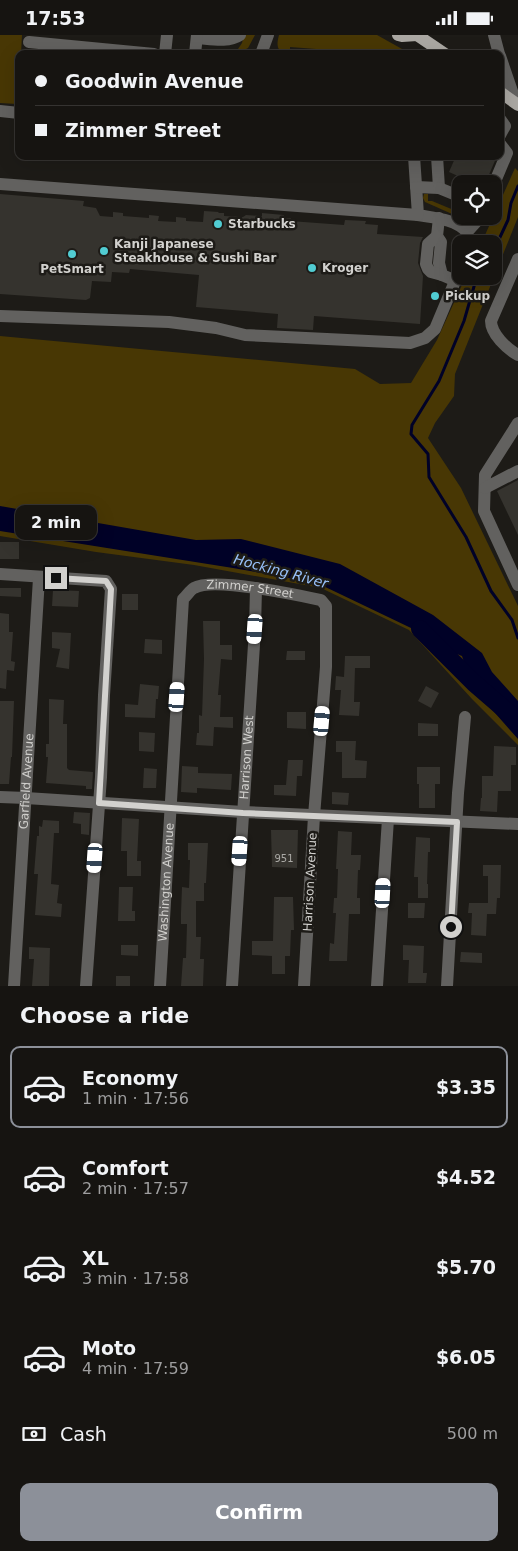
<!DOCTYPE html>
<meta charset="utf-8">
<style>
body{margin:0;font-family:"DejaVu Sans",sans-serif;background:#23211f;color:#f1f3f6;height:100vh;display:flex;flex-direction:column;font-size:19px;white-space:nowrap}
*{box-sizing:border-box;margin:0}
p{font-size:16px;color:#9e9e9f}
.icon{flex:none;width:28px;height:28px;fill:none;stroke:currentColor;stroke-width:2;stroke-linecap:round;stroke-linejoin:round}
.map{position:relative;height:951px;overflow:hidden}
.sheet{display:flex;flex-direction:column;background:#161411;flex:1}
.sheet>*{flex:none}
.hud{position:absolute;left:15px;top:15px;width:489px;height:110px;border-radius:10px;box-shadow:0 5px 20px #0002,0 0 0 1px #353331;display:grid;align-content:center;height:110px;padding:0 20px;background:#161411}
.controls{position:absolute;left:452px;top:140px;display:grid;gap:10px}
.controls a{display:grid;place-items:center;width:50px;height:50px;border-radius:10px;background:#161411;box-shadow:0 5px 20px #0002,0 0 0 1px #353331;font-size:25px}
.end{position:absolute;width:22px;height:22px;margin:-11px;border:6px solid #d2d1ce;background:#111;box-shadow:0 0 0 2px #111}
.from{border-radius:50%}
.bubble{position:absolute;height:35px;border-radius:10px;background:#161411;box-shadow:0 5px 20px #0002,0 0 0 1px #353331;font-size:16px;font-weight:700;line-height:35px;text-align:center}
.car{position:absolute;width:15px;height:30px;margin:-15px -8px;border-radius:6px;box-shadow:0 0 4px 1px #0007;background:linear-gradient(#fff 24%,#345 0 40%,#fff 0 76%,#345 0 86%,#fff 0)}
.hud b{display:flex;align-items:center;gap:18px;height:48px;font-size:19px}
.hud b+b{border-top:1px solid #353331}
.hud i{width:12px;height:12px;background:#f1f3f6}
ul{padding:0;list-style:none}
li{display:flex;align-items:center;gap:15px;height:82px;margin:0 10px 8px;padding:0 10px;border:2px solid transparent;border-radius:10px}
li div{flex:1}
li b{display:block;font-size:19px}
li em{font-style:normal;font-weight:700}
li.selected{border-color:#8c9099}
li>.icon{width:45px;height:45px;stroke-width:1.5}
h2{padding:0 20px;font-size:22px;line-height:60px}
.pay{display:flex;align-items:center;gap:12px;height:55px;padding:0 20px;font-size:19px}
.pay p{margin-inline-start:auto}
.action{display:flex;gap:10px;margin-top:auto;padding:10px 20px}
.action a{flex:1;height:58px;border-radius:10px;background:#8c9099;color:#fff;font-size:20px;font-weight:700;line-height:58px;text-align:center}
.status{display:flex;justify-content:space-between;align-items:center;height:35px;padding:0 25px;background:#161411;direction:ltr}
.status svg{height:14px;fill:currentColor}
.map>svg:first-child{display:block}
</style>
<div class="status"><b>17:53</b><svg viewBox="0 0 49 12"><path d="M0 12V9h3v3zM5 12V6h3v6zM10 12V3h3v9zM15 12V0h3v12zM26 1h20v11H26zM47 4h2v5h-2z"/></svg></div>
<div class="map">
<svg width="518" height="951" viewBox="0 0 518 951">
<rect width="100%" height="100%" fill="#1d1b17"/>
<g fill="#483704">
<polygon points="0,0 22,0 21,19 19,19 19,68 17,69 0,68"/>
<polygon points="244,0 255,0 248,13 240,17 220,17 238,14 242,8"/>
<path d="M279 0H377L411 19H339L329 15 290 12V19H283C276 13 277 8 279 0Z"/>
<polygon points="515,133 518,136 518,182 455,339 454,361 435,388 428,403 461,453 518,571 518,710 472,664 409,595 321,553 194,530 96,517 0,501 0,301 355,334 380,349 411,348 437,305 466,241 494,241 494,209 481,209"/>
<polygon points="424,159 428,159 428,166 432,166 461,178 461,181 471,181 468,186 425,167 423,163"/>
</g>
<polygon fill="#000127" points="0,471 196,505 241,504 340,529 433,580 482,618 492,637 518,666 518,704 481,662 477,644 466,633 462,621 424,606 411,593 317,548 233,533 0,496"/>
<g fill="none" stroke-linecap="round" stroke-linejoin="round">
<g stroke="#000127" stroke-width="3">
<polyline points="494,215 508,185 511,168 518,151"/>
<polyline points="480,241 475,248 464,286 439,346 412,390 411,399 428,419 429,442 466,502 491,556 512,585 518,603"/>
</g>
<polyline stroke="#000127" stroke-width="18" points="420,594 474,648 518,686"/>
</g>
<g fill="#35332e">
<polygon points="456,121 497,121 485,149 476,149 449,137"/>
<polygon points="0,159 84,166 83,171 96,173 100,181 113,182 113,177 123,178 123,181 149,183 149,180 159,181 158,186 176,187 176,182 186,183 186,186 203,187 204,176 219,177 218,178 224,178 224,181 243,182 246,180 262,181 262,178 284,180 284,183 291,183 290,186 344,190 345,185 366,186 365,189 378,190 377,199 423,202 420,208 418,228 423,241 420,289 314,281 313,295 277,293 278,279 196,272 199,240 130,234 129,238 112,237 111,247 92,246 90,263 86,265 0,259"/>
<polygon points="518,445 518,500 497,456"/>
<rect x="0" y="507" width="19" height="17"/>
<polygon points="0,553 21,553 21,562 0,561"/>
<polygon points="53,555 79,556 78,572 52,571"/>
<rect x="122" y="559" width="16" height="16"/>
<polygon points="0,578 9,579 9,597 13,597 11,626 15,627 14,636 7,635 6,654 0,653"/>
<polygon points="203,586 220,586 220,610 232,610 232,625 221,624 218,660 221,660 220,682 233,682 233,693 214,692 213,711 196,710 197,698 199,698 199,680 202,681 204,624"/>
<polygon points="52,597 71,598 69,634 56,632 60,614 52,613"/>
<polygon points="145,604 162,605 162,619 144,618"/>
<polygon points="287,616 305,616 305,625 286,625"/>
<polygon points="345,621 370,621 370,633 355,633 354,667 360,667 359,681 339,680 341,655 335,655 336,641 344,642"/>
<polygon points="140,649 159,651 158,664 156,664 155,683 125,682 125,669 138,670"/>
<polygon points="426,651 439,658 431,673 418,666"/>
<polygon points="49,664 64,665 63,689 67,689 67,733 69,735 93,737 92,754 86,754 86,751 46,748 48,722 46,722 46,709 49,709"/>
<polygon points="0,666 14,666 12,722 11,722 9,749 0,749"/>
<polygon points="287,677 306,677 306,694 287,693"/>
<polygon points="418,688 438,689 438,701 418,701"/>
<polygon points="139,697 155,698 154,717 139,716"/>
<polygon points="336,706 356,706 355,725 367,726 366,743 342,743 342,717 336,717"/>
<polygon points="494,711 516,712 516,730 511,730 511,756 498,756 497,777 480,776 481,763 482,763 482,741 493,741"/>
<polygon points="288,725 303,725 302,741 297,741 296,761 274,760 274,750 286,750"/>
<polygon points="182,731 198,732 198,738 232,739 231,755 197,753 197,758 181,757"/>
<polygon points="417,732 440,732 440,749 435,749 435,773 419,773 419,749 417,749"/>
<polygon points="144,733 157,734 156,753 143,753"/>
<polygon points="332,757 349,758 348,770 332,769"/>
<polygon points="74,777 90,778 89,800 81,799 81,789 73,788"/>
<polygon points="122,783 139,784 137,826 141,826 141,841 127,841 127,816 121,816"/>
<polygon points="43,785 59,786 59,798 54,798 51,849 59,850 57,868 62,869 61,882 35,880 38,839 34,839 37,801 39,801 39,791 42,792"/>
<polygon points="271,795 298,795 297,833 272,832"/>
<polygon points="338,796 352,797 351,820 361,820 360,835 358,835 357,863 360,863 360,879 349,879 347,926 329,926 330,908 334,909 336,878 333,878 334,863 337,863 338,834 336,834"/>
<polygon points="416,802 430,803 430,817 428,817 427,849 428,849 428,863 418,863 418,842 414,842"/>
<polygon points="188,808 208,808 206,848 204,848 204,866 196,866 196,902 201,902 200,924 204,924 203,951 181,951 183,923 186,923 187,889 181,889 181,878 182,852 189,853 190,825 188,825"/>
<polygon points="483,830 501,830 500,863 497,863 496,879 487,879 486,901 471,900 472,878 468,878 469,868 488,868 488,841 483,841"/>
<polygon points="119,852 133,852 132,876 135,876 135,886 118,886"/>
<polygon points="274,862 293,862 294,895 291,895 290,921 285,921 285,939 272,939 272,921 252,920 252,906 273,906"/>
<polygon points="408,868 425,868 424,883 408,883"/>
<polygon points="121,910 138,910 138,921 121,920"/>
<polygon points="403,910 424,911 423,938 427,938 426,948 408,948 409,925 403,925"/>
<polygon points="29,912 50,913 49,951 32,951 34,924 29,924"/>
<polygon points="461,917 482,918 482,928 460,927"/>
<rect x="116" y="941" width="14" height="10"/>
</g>
<g fill="none" stroke-linecap="round" stroke-linejoin="round">
<g stroke="#62615f" stroke-width="12">
<polyline points="494,0 499,19"/>
<path d="M197 3C211 4 228 8 240 0"/>
<polyline points="29,7 154,19"/>
<polyline points="165,19 167,0"/>
<polyline points="195,19 197,0"/>
<polyline points="261,19 268,0"/>
<polyline points="500,21 516,68"/>
<polyline points="0,76 19,78"/>
<polyline points="500,84 505,91 500,100"/>
<path d="M414 121 418 180C435 183 455 184 467 197L477 186 479 181"/>
<polyline points="0,149 418,180"/>
<polyline points="494,149 507,118 500,109"/>
<polyline points="416,152 439,153 437,121"/>
<polyline points="439,153 461,162"/>
<polyline points="439,183 437,201 441,207 439,228 442,240 456,246"/>
<polyline points="437,201 428,209 426,229 428,234 431,237 442,240"/>
<path d="M518 224 491 286C491 299 507 314 518 320"/>
<polyline points="0,281 169,287 216,293 245,300 410,308 425,303 435,294 461,232"/>
<polyline points="518,388 485,440 484,476 518,550"/>
<polyline points="485,453 518,436"/>
<polyline points="0,539 106,546 111,554 104,660 101,742 86,951"/>
<polyline points="0,762 26,763 243,777 518,789"/>
<path id="s1" d="M14 951 39 543"/>
<path id="s2" d="M160 951 183 564C187 561 190 555 194 553 213 542 297 560 321 565L326 571V632L314 781 304 951"/>
<path id="s3" d="M232 951 255 594 256 553"/>
<polyline points="377,951 388,784"/>
<polyline points="447,951 458,758 465,682"/>
</g>
<g stroke="#aba8a3" stroke-width="12">
<polyline points="398,0 402,1 417,0"/>
<polyline points="417,0 445,19"/>
<polyline points="500,57 518,70"/>
</g>
</g>
<g fill="none" stroke-linecap="round" stroke-linejoin="round">
<polyline stroke="#d2d1ce" stroke-width="6" points="56,543 106,546 111,554 99,768 243,778 457,787 451,892"/>
</g>
<g fill="#51ccd2" stroke="#1d1b17" stroke-width="2">
<circle cx="218" cy="189" r="5"/>
<circle cx="104" cy="216" r="5"/>
<circle cx="72" cy="219" r="5"/>
<circle cx="312" cy="233" r="5"/>
<circle cx="435" cy="261" r="5"/>
</g>
<g text-anchor="middle" stroke-width="5" stroke-linejoin="round" paint-order="stroke">
<g font-size="10" fill="#abaaa6">
<text x="284" y="827">951</text>
</g>
<g font-size="12" font-weight="bold" fill="#d2d1ce" stroke="#1d1b17" text-anchor="start">
<text x="228" y="193">Starbucks</text>
<text x="114" y="213">Kanji Japanese<tspan x="114" dy="14">Steakhouse &amp; Sushi Bar</tspan></text>
<text x="322" y="237">Kroger</text>
<text x="72" y="238" text-anchor="middle">PetSmart</text>
<text x="445" y="265">Pickup</text>
</g>
<g font-size="12" fill="#d2d1ce" stroke="#1d1b17">
<text dy="4" stroke="none"><textPath href="#s2" startOffset="460">Zimmer Street</textPath></text>
<text dy="4" stroke="none"><textPath href="#s3" startOffset="229">Harrison West</textPath></text>
<text dy="4" stroke="none"><textPath href="#s1" startOffset="205">Garfield Avenue</textPath></text>
<text dy="4" stroke="none"><textPath href="#s2" startOffset="104">Washington Avenue</textPath></text>
<text transform="translate(310 847) rotate(-87)" y="4">Harrison Avenue</text>
</g>
<g font-size="14" font-style="italic" fill="#98c1fa" stroke="#1d1b17">
<text transform="translate(281 536) rotate(15)" y="5">Hocking River</text>
</g>
</g>
</svg>
<div class="controls">
<a><svg class="icon" aria-label="locate" viewBox="0 0 24 24"><circle cx="12" cy="12" r="6"/><path d="M12 2v4M12 18v4M2 12h4M18 12h4"/></svg></a>
<a><svg class="icon" aria-label="layers" viewBox="0 0 24 24"><path d="M12 4l9 5-9 5-9-5zM3 14l9 5 9-5"/></svg></a>
</div>
<i class="end from" style="left:451px;top:892px"></i>
<i class="end" style="left:56px;top:543px"></i>
<div class="bubble" style="left:15px;top:470px;width:82px">2 min</div>
<i class="car" style="left:255px;top:594px;rotate:184deg"></i>
<i class="car" style="left:177px;top:662px;rotate:4deg"></i>
<i class="car" style="left:322px;top:686px;rotate:5deg"></i>
<i class="car" style="left:240px;top:816px;rotate:184deg"></i>
<i class="car" style="left:95px;top:823px;rotate:184deg"></i>
<i class="car" style="left:383px;top:858px;rotate:3deg"></i>
<div class="hud">
<b><i class="from"></i>Goodwin Avenue</b>
<b><i></i>Zimmer Street</b>
</div>
</div>
<section class="sheet">
<h2>Choose a ride</h2>
<ul>
<li class="selected"><svg class="icon" aria-label="car" viewBox="0 0 24 24"><path d="M5 17H2v-5l4-1 3-4h7l3 4 3 1v5h-3M9 17h6M6 11h13"/><circle cx="7" cy="17" r="2"/><circle cx="17" cy="17" r="2"/></svg><div><b>Economy</b><p>1 min · 17:56</p></div><em>$3.35</em></li>
<li><svg class="icon" aria-label="car" viewBox="0 0 24 24"><path d="M5 17H2v-5l4-1 3-4h7l3 4 3 1v5h-3M9 17h6M6 11h13"/><circle cx="7" cy="17" r="2"/><circle cx="17" cy="17" r="2"/></svg><div><b>Comfort</b><p>2 min · 17:57</p></div><em>$4.52</em></li>
<li><svg class="icon" aria-label="car" viewBox="0 0 24 24"><path d="M5 17H2v-5l4-1 3-4h7l3 4 3 1v5h-3M9 17h6M6 11h13"/><circle cx="7" cy="17" r="2"/><circle cx="17" cy="17" r="2"/></svg><div><b>XL</b><p>3 min · 17:58</p></div><em>$5.70</em></li>
<li><svg class="icon" aria-label="car" viewBox="0 0 24 24"><path d="M5 17H2v-5l4-1 3-4h7l3 4 3 1v5h-3M9 17h6M6 11h13"/><circle cx="7" cy="17" r="2"/><circle cx="17" cy="17" r="2"/></svg><div><b>Moto</b><p>4 min · 17:59</p></div><em>$6.05</em></li>
</ul>
<div class="pay"><svg class="icon" aria-label="cash" viewBox="0 0 24 24"><path d="M3 7h18v10H3z"/><circle cx="12" cy="12" r="2"/></svg>Cash<p>500 m</p></div>
<div class="action"><a>Confirm</a></div>
</section>
